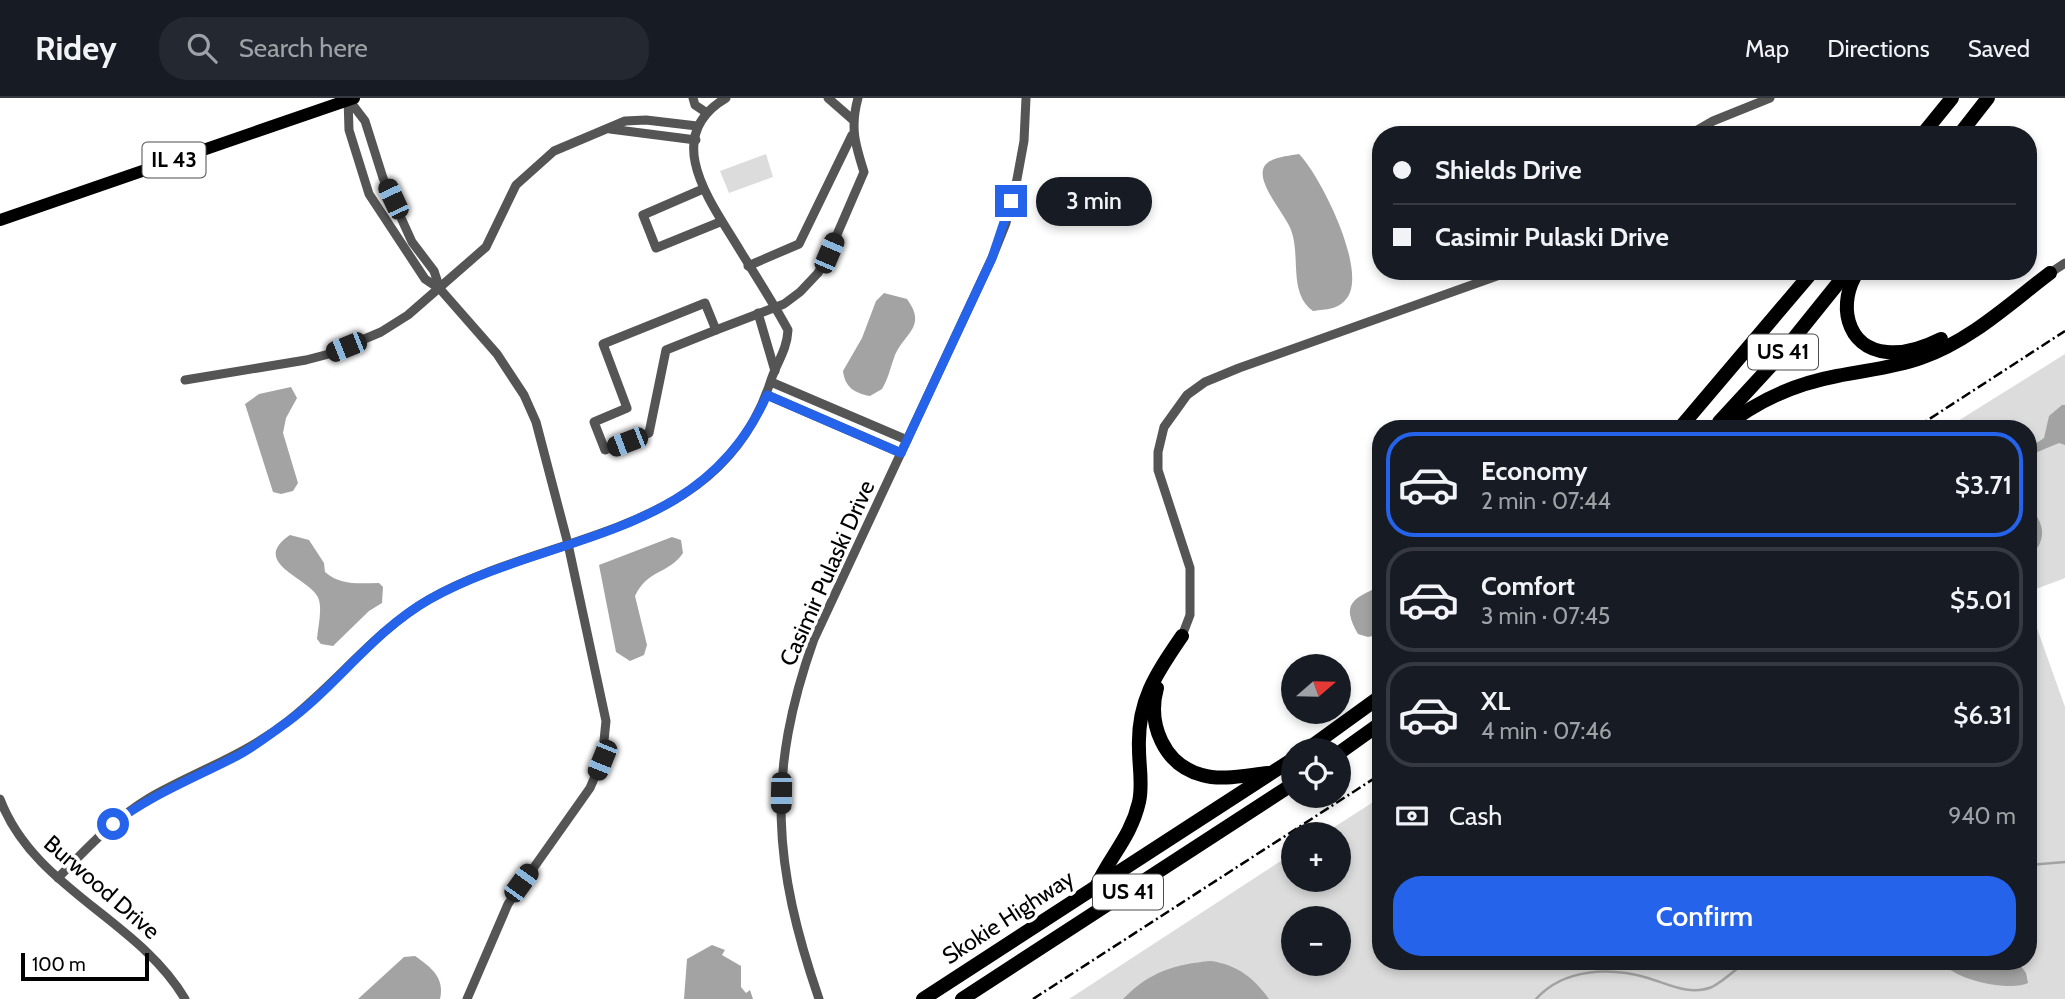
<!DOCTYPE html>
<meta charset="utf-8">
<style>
body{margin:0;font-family:Cabin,sans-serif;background:#242831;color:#f1f3f6;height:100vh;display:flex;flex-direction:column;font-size:26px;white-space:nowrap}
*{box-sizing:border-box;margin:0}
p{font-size:23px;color:#9ea1a6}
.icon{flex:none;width:38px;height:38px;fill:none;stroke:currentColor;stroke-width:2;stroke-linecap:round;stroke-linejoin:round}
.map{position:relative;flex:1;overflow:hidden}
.sheet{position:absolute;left:1372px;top:322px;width:665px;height:550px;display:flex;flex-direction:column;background:#171b24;border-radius:28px;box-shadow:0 4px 10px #0003}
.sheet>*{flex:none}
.guide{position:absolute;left:1372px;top:28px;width:665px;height:154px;border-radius:28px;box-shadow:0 4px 10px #0003;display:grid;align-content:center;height:154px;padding:0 21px;background:#171b24}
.needle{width:46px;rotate:70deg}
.fabs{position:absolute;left:1281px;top:556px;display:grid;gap:14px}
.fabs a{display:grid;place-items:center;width:70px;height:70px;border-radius:50%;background:#171b24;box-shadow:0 4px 10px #0003;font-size:35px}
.scale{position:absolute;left:21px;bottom:18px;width:128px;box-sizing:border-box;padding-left:7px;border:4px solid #000;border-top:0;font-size:19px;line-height:24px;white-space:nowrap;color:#000;-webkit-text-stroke:5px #fff;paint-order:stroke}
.end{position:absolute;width:32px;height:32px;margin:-16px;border:9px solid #2563eb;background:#fff;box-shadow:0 0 0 4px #fff}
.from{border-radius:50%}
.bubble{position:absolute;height:49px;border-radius:24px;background:#171b24;box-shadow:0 4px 10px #0003;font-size:23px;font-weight:600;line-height:49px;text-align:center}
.car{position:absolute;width:21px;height:42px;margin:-21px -10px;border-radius:9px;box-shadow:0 0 5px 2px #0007;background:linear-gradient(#222 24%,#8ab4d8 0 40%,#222 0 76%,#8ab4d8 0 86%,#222 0)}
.guide b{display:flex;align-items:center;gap:24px;height:66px;font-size:26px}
.guide b+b{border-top:2px solid #363941}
.guide i{width:18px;height:18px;background:#f1f3f6}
ul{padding:12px 0 0;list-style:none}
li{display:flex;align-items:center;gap:21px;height:105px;margin:0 14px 10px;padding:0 7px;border:4px solid #363941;border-radius:28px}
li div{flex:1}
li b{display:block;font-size:26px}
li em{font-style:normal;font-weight:600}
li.selected{border-color:#2563eb}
li>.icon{width:63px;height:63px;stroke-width:1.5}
.pay{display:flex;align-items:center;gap:18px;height:77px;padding:0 21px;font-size:26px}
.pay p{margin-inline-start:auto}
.cta{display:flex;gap:14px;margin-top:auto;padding:14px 21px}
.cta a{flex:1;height:80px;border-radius:28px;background:#2563eb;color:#fff;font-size:28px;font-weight:600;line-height:80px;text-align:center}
header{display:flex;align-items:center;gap:42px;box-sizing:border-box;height:98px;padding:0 35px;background:#171b24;border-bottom:2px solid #363941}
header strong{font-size:33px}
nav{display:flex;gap:38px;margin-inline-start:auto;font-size:24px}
.search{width:490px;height:63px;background:#242831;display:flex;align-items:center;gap:18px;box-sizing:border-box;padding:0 24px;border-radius:28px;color:#9ea1a6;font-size:26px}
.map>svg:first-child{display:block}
</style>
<header>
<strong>Ridey</strong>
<div class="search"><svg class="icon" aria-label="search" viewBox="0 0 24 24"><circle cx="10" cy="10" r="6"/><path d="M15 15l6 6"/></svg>Search here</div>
<nav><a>Map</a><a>Directions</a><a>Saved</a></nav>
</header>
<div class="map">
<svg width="2065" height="901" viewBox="0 0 2065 901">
<rect width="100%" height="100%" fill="#fff"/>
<g fill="#dcdcdc" fill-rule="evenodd">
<polygon points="766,56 773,79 729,95 720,73"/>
<polygon points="2065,256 2065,480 2028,494 2028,331 1945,331"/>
<path d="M2028 505 2065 609V901H1069L1293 755V782H1339V737H1322L1381 699V863H2028ZM1293 821H1339V866H1293Z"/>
</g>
<g fill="#a3a3a3">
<path d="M1299 56C1320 77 1368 172 1347 200 1338 212 1327 211 1313 213 1288 195 1301 158 1291 132 1285 116 1256 85 1264 69 1269 59 1289 58 1299 56Z"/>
<path d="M884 195 907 201C928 230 903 235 894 260 890 271 888 281 882 291L870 298C854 295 845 289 843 273L862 240 876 203Z"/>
<polygon points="291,289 297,300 286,320 283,335 298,385 293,393 281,396 273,394 245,306 259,296"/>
<polygon points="2062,307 2065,307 2065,347 2059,345 2028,358 2028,351 2044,340 2049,318"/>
<path d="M2028 405C2038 420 2048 431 2038 449L2029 451Z"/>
<path d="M290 437 309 442 324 465 325 474C341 488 359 485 379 485L383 489 382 505 369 513 333 548 321 546 317 541C318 529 322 514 319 502 314 481 247 466 290 437Z"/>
<path d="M672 439 681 442 683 455C669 476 648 471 635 498L647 547 644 557 630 563 616 554 599 467Z"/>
<path d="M1381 488V536L1368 539 1358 536C1340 505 1354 500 1381 488Z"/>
<polygon points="712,847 725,852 722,857 741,868 741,889 746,895 750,892 753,901 684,901 687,861"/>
<path d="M415 858C431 869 445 880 440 901H358L404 859Z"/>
<path d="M1211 863C1237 867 1253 879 1269 901H1123C1149 874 1175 866 1211 863Z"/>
<path d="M1942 863H2017L2026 875 2028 885C2011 894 1951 882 1942 863Z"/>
</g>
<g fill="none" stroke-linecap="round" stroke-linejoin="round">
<g stroke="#a3a3a3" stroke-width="2.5">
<polyline points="2028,767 2065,764"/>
<path d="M1536 901C1564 870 1610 869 1648 880 1668 886 1690 898 1712 889 1724 883 1736 871 1747 863"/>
</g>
<g stroke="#555" stroke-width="9">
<polyline points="348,0 349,32 369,96 425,181 440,191 497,256 524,297 536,324 568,446 606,623 602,662 590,690 508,806 467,901"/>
<polyline points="693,0 695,7 707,15"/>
<polyline points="828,0 852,21"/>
<polyline points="349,2 365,23 383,80 412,144 434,173 440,191"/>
<polyline points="610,31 696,42"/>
<polyline points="1689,37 1713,23 1770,0"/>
<polyline points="703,91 643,117 656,150 720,124"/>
<polyline points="748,168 799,146 852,37"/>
<polyline points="2050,175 2065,165"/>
<polygon points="705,205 716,232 666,252 649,335 605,352 594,324 627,310 603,246"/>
<polyline points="758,215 775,273"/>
<path d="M716 232 784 206 800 194 818 175 829 155 864 74C855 46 850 29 858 0"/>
<polyline points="185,282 306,262 329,256 381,234 408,217 486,149 516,87 554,53 625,23 646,22 697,28"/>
<polyline points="771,284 907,342"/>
<polyline points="767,297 901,355"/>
<polyline points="1182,538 1190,517 1190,470 1158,372 1158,354 1164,329 1187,297 1205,284 1239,270 1511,173"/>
<path d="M0 701C34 791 138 821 185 901"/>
<path d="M58 780C86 751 114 721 149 700 198 672 242 659 288 623 337 585 374 534 428 502 550 432 721 441 771 282 777 264 787 252 788 232 774 206 757 180 741 154 714 108 658 40 726 0"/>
<path d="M819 901C773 767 766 676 814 541L992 160 1006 125 1017 81 1024 43 1026 0"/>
</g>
<polyline stroke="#000" stroke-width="12" points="0,122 354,0"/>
<g stroke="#000" stroke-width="14">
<polyline points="1922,37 1952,0"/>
<polyline points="1959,37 1988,0"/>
<path d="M1858 173C1837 204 1845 250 1887 254 1905 256 1925 249 1941 241"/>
<polyline points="1719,324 1778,260 1848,173"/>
<polyline points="1679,331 1813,173"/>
<path d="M1722 331C1756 303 1794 286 1837 278 1866 272 1893 270 1921 260 1970 243 2009 206 2050 175"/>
<path d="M1157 590C1147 626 1164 667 1202 677 1222 683 1247 677 1268 675"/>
<polyline points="1305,653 1381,598"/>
<polyline points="1339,655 1381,625"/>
<path d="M1096 789C1110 758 1131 739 1139 704 1143 686 1139 669 1139 651 1137 603 1156 576 1182 538"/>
<polyline points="923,901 1293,661"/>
<polyline points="962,901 1293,686"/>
</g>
<g stroke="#000" stroke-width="2.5" stroke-dasharray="10 3.5 2 3.5" stroke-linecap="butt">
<polyline points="1914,331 2065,233"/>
<polyline points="1033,901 1381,676"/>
</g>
</g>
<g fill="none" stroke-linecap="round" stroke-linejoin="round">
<path stroke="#2563eb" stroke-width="9" d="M113 726C151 697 192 681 233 660 252 651 269 637 286 625 337 588 373 533 430 501 551 434 702 443 767 297L901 355 992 160 1011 103"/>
</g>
<g text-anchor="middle" stroke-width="7" stroke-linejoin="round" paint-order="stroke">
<g fill="#fff" stroke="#4c4c4c" stroke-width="2">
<rect x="142.5" y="44.5" width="63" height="35" rx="5"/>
<rect x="1748" y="236.5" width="70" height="35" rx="5"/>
<rect x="1093" y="776.5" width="70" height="35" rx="5"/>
</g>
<g font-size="21" font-weight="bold" fill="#000">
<text x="174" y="69">IL 43</text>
<text x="1783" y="261">US 41</text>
<text x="1128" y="801">US 41</text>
</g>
<g font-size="23" fill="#000" stroke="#fff">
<text transform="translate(827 475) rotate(-66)" y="8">Casimir Pulaski Drive</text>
<text transform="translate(102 789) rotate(41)" y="8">Burwood Drive</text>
<text transform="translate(1008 819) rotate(-33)" y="8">Skokie Highway</text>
</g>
</g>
</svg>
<div class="fabs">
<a><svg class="needle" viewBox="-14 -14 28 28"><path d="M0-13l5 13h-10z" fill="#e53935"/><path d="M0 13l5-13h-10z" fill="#9ea1a6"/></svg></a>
<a><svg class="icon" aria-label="locate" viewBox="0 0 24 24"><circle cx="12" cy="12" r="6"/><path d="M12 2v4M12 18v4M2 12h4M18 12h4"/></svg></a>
<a>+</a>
<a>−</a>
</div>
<div class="scale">100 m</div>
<i class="end from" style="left:113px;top:726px"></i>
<i class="end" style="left:1011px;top:103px"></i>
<div class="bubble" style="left:1036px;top:79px;width:116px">3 min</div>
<i class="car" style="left:393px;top:101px;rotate:335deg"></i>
<i class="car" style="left:829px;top:155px;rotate:23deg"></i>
<i class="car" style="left:346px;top:249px;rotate:248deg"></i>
<i class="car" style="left:627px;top:344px;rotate:249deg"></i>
<i class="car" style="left:602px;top:662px;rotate:202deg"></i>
<i class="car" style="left:781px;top:695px;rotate:181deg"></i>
<i class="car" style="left:521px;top:785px;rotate:36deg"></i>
<div class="guide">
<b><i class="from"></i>Shields Drive</b>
<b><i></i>Casimir Pulaski Drive</b>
</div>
<section class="sheet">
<ul>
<li class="selected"><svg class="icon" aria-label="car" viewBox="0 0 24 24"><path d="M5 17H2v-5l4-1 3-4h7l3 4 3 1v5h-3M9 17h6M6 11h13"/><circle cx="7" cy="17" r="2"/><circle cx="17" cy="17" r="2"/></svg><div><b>Economy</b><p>2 min · 07:44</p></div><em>$3.71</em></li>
<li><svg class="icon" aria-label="car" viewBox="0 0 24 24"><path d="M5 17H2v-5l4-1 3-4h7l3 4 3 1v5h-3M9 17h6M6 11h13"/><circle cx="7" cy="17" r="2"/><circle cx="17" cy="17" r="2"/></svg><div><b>Comfort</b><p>3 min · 07:45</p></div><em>$5.01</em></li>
<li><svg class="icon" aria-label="car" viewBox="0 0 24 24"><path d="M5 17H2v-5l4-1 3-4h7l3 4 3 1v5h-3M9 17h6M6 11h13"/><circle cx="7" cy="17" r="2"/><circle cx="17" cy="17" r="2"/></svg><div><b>XL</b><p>4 min · 07:46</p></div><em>$6.31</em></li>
</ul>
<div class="pay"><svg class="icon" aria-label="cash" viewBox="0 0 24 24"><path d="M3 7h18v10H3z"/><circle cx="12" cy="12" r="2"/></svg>Cash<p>940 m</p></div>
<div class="cta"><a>Confirm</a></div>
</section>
</div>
